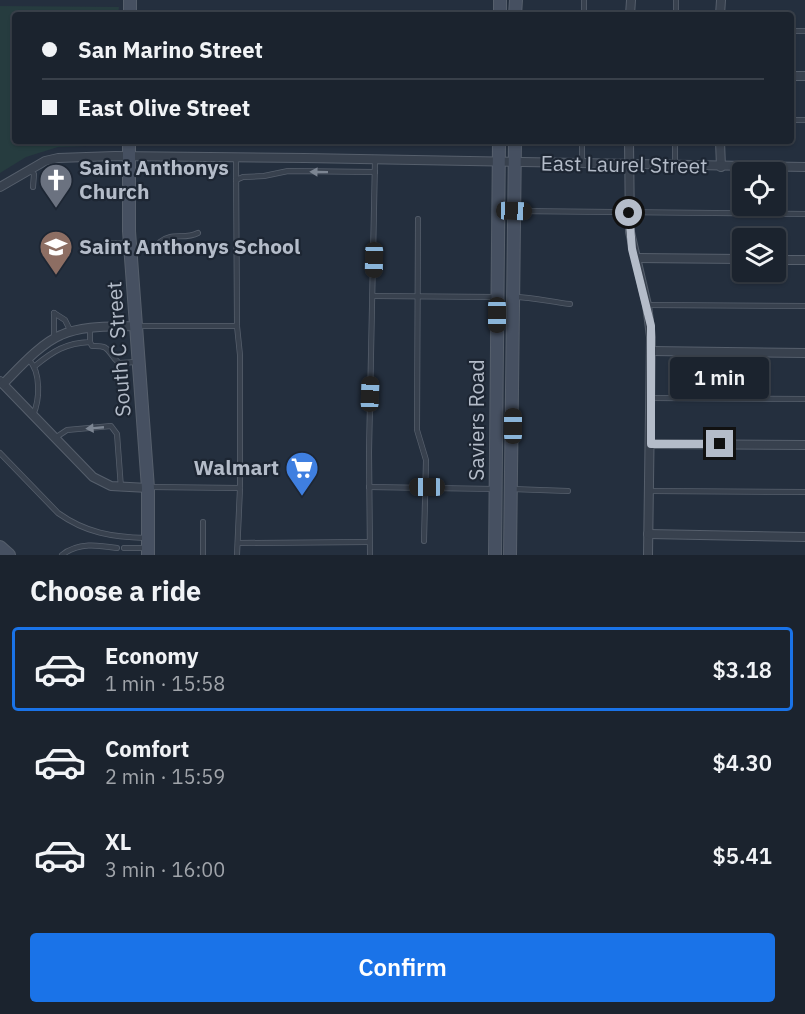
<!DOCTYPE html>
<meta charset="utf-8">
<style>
body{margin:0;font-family:"IBM Plex Sans",sans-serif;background:#282f3a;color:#f1f3f6;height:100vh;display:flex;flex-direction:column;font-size:22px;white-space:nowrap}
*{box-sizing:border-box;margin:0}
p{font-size:20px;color:#a0a4aa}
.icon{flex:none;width:33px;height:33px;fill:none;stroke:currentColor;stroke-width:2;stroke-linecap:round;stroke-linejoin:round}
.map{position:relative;height:555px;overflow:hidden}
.panel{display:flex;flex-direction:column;background:#1b232e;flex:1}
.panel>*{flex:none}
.hud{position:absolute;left:12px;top:12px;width:782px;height:132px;border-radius:6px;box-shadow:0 2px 4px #0004,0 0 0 2px #39404a;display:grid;align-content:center;height:132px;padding:0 30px;background:#1b232e}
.tools{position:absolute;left:732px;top:162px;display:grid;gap:12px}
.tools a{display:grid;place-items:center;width:54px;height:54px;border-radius:6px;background:#1b232e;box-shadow:0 2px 4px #0004,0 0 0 2px #39404a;font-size:30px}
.end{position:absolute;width:27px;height:27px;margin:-14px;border:8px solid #b4bcc9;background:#111;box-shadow:0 0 0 3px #111}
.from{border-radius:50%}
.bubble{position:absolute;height:42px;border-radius:6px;background:#1b232e;box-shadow:0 2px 4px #0004,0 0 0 2px #39404a;font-size:20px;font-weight:600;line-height:42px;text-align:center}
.car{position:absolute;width:18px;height:36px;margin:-18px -9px;border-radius:8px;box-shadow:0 0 4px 2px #0007;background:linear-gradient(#222 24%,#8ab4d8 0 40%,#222 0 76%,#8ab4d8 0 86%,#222 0)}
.hud b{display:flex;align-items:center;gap:21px;height:57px;font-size:22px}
.hud b+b{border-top:2px solid #39404a}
.hud i{width:15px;height:15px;background:#f1f3f6}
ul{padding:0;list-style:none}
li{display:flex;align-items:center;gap:18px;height:84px;margin:0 12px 9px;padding:0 18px;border:3px solid transparent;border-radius:6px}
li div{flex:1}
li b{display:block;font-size:22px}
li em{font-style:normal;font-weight:600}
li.current{border-color:#1a73e8}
li>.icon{width:54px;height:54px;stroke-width:1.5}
h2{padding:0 30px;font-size:27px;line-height:72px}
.cta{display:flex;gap:12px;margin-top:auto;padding:12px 30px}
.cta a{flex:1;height:69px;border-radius:6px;background:#1a73e8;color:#fff;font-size:24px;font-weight:600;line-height:69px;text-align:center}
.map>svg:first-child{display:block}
</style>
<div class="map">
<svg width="805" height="555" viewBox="0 0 805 555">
<rect width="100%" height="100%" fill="#242f3e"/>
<polygon fill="#263c3f" points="0,6 119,7 118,15 15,15 15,141 117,141 117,143 113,145 58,147 26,157 0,173"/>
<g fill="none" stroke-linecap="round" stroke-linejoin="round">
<g stroke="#565f6c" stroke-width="6">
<g id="lane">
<polyline points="584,15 584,0"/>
<polyline points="676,15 676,0"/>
<polyline points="790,31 805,31"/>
<polyline points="790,120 805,120"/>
<polyline points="236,157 237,326"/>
<polyline points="582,162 582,141"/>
<polyline points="675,165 675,141"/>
<polyline points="30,170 34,174 33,187"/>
<polyline points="236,180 243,177 264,176 288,171 375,172"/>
<polyline points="514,211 805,214"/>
<polyline points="418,219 417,430 426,460 424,541"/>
<path d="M160 242C171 232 185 240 198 233"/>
<polyline points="106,243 130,244"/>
<polyline points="373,296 496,297"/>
<path d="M514 297C533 297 551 302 570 304"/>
<polyline points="647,305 805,306"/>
<polyline points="54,313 65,320 71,332"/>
<polyline points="136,326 237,326 240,355 240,488 150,487"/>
<polyline points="54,339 54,313"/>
<path d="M90 342 92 346C112 345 106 352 119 363L136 362"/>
<path d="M29 360C41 372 40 400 33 415"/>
<path d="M35 366C53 351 66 343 90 342V329"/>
<polyline points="651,398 805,399"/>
<polyline points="55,438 67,430 111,426 117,434 121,488"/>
<path d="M0 453 58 513C86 533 112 537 146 538"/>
<polyline points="369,487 495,489"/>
<polyline points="512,489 568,491"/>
<polyline points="650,491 805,492"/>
<polyline points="203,522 203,555"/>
<polyline points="238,543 369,542"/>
<polyline points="124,548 148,548"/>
<path d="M62 555C78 542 98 545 117 548"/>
<polyline points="237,555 240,488"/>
<polyline points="370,555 369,452 375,160"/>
</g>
</g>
<g stroke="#565f6c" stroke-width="10">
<g id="street">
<polyline points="630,15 631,0"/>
<polyline points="720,15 721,0"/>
<polyline points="790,76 805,76"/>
<polyline points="629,141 630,232 647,305 651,337 648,555"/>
<polyline points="720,141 721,167"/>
<polyline points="0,187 45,161 58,158 115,156 305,158 805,167"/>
<polyline points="636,258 742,259"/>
<polyline points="776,260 805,260"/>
<polyline points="651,351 805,353"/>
<polyline points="0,381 93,477 111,486 148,488"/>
<path d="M3 384C18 369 41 343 61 335 84 325 112 327 136 326"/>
<polyline points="651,444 805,445"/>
<polyline points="648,534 805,537"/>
</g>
</g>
<g stroke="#565f6c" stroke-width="14">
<g id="secondary">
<polyline points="130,15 130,0"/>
<polyline points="500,15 500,0"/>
<polyline points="515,15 516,0"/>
<polyline points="129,141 129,231 148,488 148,555"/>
<polyline points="0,547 9,555"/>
<polyline points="495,555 499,141"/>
<polyline points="510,555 515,141"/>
</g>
</g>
<use href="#lane" stroke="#38414e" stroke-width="4.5"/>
<use href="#street" stroke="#38414e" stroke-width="8"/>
<use href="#secondary" stroke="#465061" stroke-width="12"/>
</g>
<defs><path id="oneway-solid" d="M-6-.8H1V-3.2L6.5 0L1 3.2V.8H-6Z" transform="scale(1.5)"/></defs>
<g fill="#7c8592">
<use href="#oneway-solid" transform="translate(319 172) rotate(-179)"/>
<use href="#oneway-solid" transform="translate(95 428) rotate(175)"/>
</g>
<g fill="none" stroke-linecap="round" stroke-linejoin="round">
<polyline stroke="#b4bcc9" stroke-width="8" points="629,213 632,249 651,326 651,444 720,444"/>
</g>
<defs>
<g id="church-pin" transform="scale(1.725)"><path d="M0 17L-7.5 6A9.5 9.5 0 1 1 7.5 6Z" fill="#6b7280" stroke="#1d2633"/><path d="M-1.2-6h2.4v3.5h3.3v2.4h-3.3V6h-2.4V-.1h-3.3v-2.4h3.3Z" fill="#fff"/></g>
<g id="school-pin" transform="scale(1.725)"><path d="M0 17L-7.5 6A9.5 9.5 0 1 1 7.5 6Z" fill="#8d6e63" stroke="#1d2633"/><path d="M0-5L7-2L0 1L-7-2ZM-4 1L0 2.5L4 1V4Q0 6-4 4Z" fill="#fff"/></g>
<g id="supermarket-pin" transform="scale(1.725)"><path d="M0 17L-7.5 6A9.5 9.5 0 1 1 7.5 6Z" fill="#3f7fe0" stroke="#1d2633"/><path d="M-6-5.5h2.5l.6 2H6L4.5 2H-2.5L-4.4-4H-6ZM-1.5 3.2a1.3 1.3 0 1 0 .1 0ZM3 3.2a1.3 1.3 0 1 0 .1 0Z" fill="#fff"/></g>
</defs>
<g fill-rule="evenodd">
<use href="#church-pin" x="56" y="180"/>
<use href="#school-pin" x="56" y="247"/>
<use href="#supermarket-pin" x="302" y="468"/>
</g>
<g text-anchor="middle" stroke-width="4.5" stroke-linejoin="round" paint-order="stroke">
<g font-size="21" fill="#b4bcc9" stroke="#1d2633">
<text transform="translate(624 165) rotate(1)" y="7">East Laurel Street</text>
<text transform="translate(119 349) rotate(-94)" y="7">South C Street</text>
<text transform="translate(477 420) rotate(-90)" y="7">Saviers Road</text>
</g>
<g font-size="21" font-weight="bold" fill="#b4bcc9" stroke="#1d2633" text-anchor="start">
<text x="79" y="175">Saint Anthonys<tspan x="79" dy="24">Church</tspan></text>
<text x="79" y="254">Saint Anthonys School</text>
<text x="279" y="475" text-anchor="end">Walmart</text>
</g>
</g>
</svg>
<div class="tools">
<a><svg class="icon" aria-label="locate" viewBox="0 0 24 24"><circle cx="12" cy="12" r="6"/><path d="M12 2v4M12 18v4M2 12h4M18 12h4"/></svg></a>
<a><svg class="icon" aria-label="layers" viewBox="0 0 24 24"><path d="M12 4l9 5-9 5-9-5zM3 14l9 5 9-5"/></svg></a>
</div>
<i class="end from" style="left:629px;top:213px"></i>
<i class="end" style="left:720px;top:444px"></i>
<div class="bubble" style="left:670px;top:357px;width:99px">1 min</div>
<i class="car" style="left:514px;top:211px;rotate:92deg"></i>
<i class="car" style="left:374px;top:260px;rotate:181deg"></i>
<i class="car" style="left:497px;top:315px;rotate:180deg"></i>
<i class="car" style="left:370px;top:394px;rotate:2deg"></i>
<i class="car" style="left:513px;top:426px;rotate:0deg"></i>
<i class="car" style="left:427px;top:487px;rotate:270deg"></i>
<div class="hud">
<b><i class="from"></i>San Marino Street</b>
<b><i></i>East Olive Street</b>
</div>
</div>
<section class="panel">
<h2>Choose a ride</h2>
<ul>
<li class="current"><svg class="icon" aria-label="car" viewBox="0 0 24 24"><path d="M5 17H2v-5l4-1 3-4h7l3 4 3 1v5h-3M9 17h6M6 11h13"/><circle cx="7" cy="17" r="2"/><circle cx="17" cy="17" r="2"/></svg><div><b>Economy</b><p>1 min · 15:58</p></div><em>$3.18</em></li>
<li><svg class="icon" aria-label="car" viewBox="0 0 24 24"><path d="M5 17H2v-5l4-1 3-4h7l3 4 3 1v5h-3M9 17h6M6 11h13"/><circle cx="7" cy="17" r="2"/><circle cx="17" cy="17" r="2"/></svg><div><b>Comfort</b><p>2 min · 15:59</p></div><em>$4.30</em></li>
<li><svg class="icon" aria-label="car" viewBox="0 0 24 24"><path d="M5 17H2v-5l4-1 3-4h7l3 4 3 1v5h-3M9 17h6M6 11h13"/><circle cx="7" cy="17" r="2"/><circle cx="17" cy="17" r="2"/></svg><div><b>XL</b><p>3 min · 16:00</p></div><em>$5.41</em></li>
</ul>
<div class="cta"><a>Confirm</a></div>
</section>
